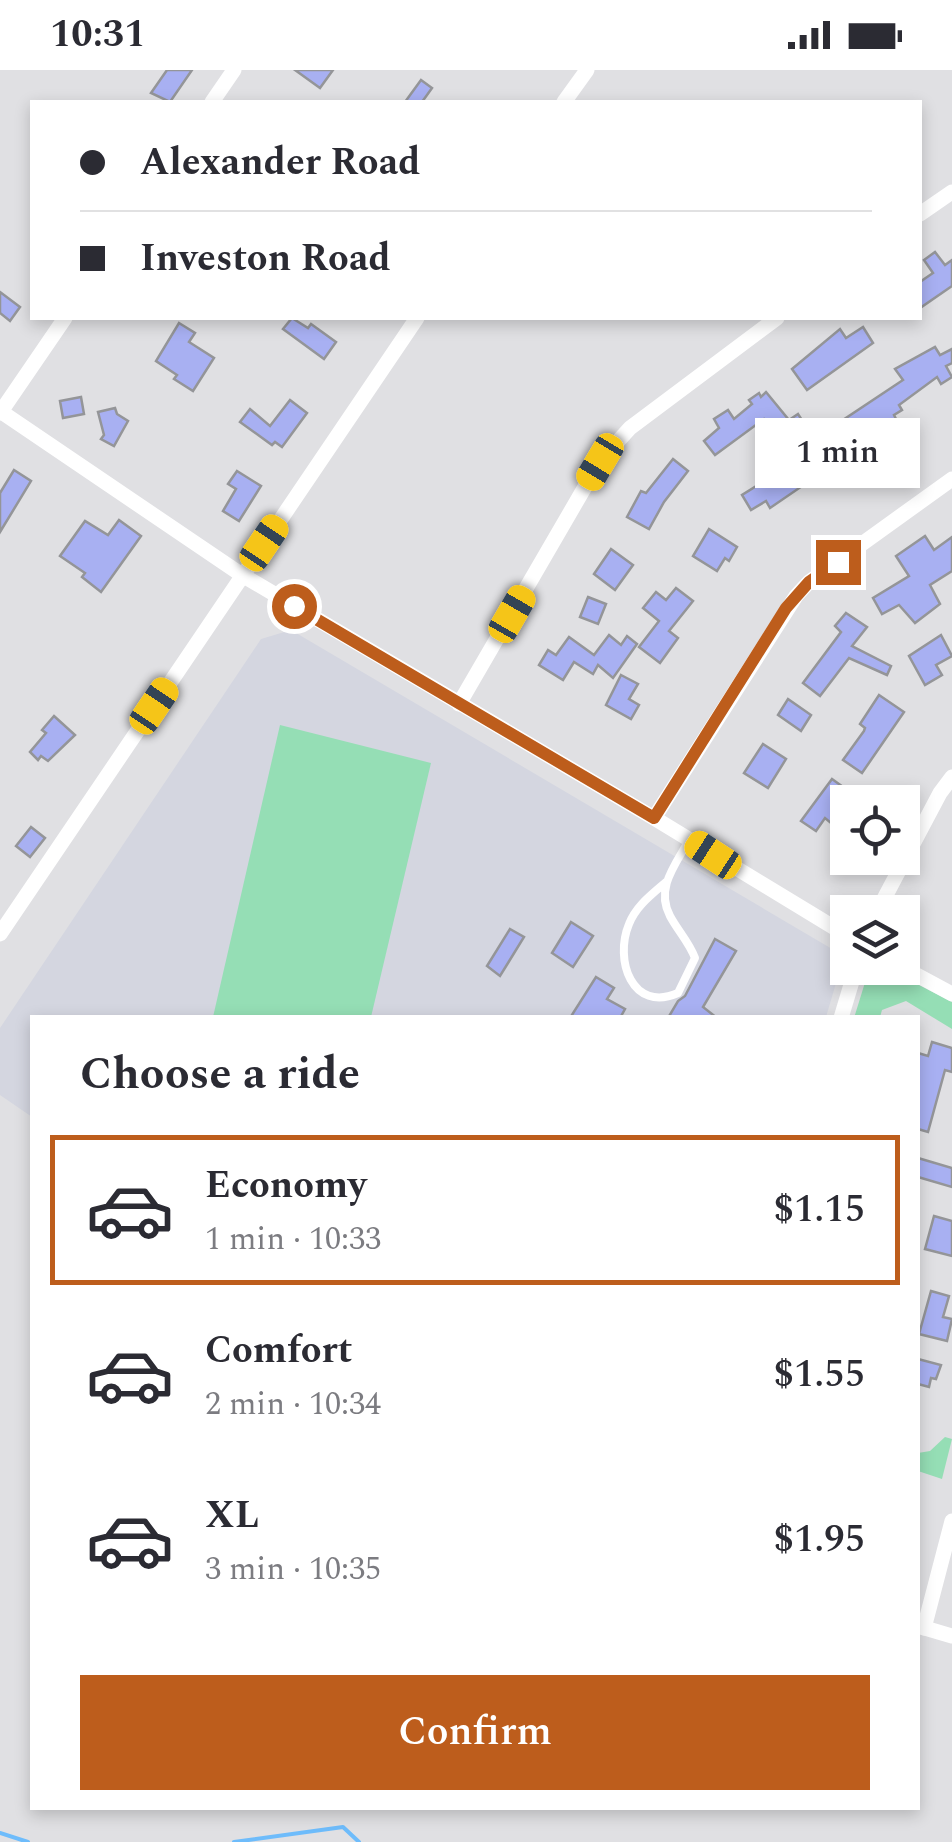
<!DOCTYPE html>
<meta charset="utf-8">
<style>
body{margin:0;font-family:Spectral,serif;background:#f2f2f3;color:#2b2b33;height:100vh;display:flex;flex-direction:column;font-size:38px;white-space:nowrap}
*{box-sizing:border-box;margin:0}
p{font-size:32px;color:#7c7c81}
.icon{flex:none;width:55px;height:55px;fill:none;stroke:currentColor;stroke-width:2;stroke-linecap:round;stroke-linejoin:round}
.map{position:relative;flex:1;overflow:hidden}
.drawer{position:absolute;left:30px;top:945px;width:890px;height:795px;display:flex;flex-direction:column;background:#fff;border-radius:0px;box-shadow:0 5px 15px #0003}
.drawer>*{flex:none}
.top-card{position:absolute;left:30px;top:30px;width:892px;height:220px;border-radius:0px;box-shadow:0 5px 15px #0003;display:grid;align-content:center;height:220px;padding:0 50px;background:#fff}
.controls{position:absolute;left:830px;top:715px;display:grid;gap:20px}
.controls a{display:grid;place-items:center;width:90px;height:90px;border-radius:0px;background:#fff;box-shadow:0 5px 15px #0003;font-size:50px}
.end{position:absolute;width:45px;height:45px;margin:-22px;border:12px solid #bd5d1c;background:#fff;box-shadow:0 0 0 5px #fff}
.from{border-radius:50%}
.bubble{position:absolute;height:70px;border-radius:0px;background:#fff;box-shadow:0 5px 15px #0003;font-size:32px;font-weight:600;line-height:70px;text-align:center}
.car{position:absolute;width:30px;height:60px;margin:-30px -15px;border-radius:12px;box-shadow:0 0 8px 2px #0007;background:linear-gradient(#f5c518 24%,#345 0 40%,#f5c518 0 76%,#345 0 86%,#f5c518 0)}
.top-card b{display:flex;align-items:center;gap:35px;height:95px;font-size:38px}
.top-card b+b{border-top:2px solid #e1e1e2}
.top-card i{width:25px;height:25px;background:#2b2b33}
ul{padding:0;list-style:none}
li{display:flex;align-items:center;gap:30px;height:150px;margin:0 20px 15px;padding:0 30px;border:5px solid transparent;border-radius:0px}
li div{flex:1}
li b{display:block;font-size:38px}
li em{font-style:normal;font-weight:600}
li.current{border-color:#bd5d1c}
li>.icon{width:90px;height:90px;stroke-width:1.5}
h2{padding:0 50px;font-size:45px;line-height:120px}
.action{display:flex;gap:20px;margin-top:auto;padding:20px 50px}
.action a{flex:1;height:115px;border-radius:0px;background:#bd5d1c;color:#fff;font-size:40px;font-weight:600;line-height:115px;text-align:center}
.status{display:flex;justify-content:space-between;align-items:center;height:70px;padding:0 50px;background:#fff;direction:ltr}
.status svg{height:28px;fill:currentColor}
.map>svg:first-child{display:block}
</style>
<div class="status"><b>10:31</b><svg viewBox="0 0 49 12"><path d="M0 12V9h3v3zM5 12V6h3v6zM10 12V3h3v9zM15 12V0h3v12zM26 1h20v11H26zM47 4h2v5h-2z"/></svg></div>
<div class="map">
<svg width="952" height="1772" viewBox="0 0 952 1772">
<rect width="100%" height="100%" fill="#e0e0e3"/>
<polygon fill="#d4d6e0" points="291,560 844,886 826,947 32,948 32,1047 0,1025 0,958 261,569"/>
<g fill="#95deb5">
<polygon points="280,655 431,693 371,947 213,947"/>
<polygon points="886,898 952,932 952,959 906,931 882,940 880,947 854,948 867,906"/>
<polygon points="945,1367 952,1369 942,1409 918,1401 918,1383 930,1381"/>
</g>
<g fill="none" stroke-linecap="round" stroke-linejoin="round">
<g stroke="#6ebcfb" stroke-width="4">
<polyline points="0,1763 28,1772"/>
<polyline points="234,1772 343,1757 359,1772"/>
</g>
</g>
<g fill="#a8b0f2" stroke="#949598" stroke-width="2.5">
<polygon points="167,0 192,0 170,32 151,23"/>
<polygon points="295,0 333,0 320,18"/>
<polygon points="421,10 432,18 422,32 405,32"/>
<polygon points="935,182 945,195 952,190 952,216 920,238 920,212 933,203 924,190"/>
<polygon points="0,222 20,237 10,251 0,243"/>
<polygon points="292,248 308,258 311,254 336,272 324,289 283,259"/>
<polygon points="179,253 195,263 189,272 214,288 193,321 174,309 177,305 156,291"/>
<polygon points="863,257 873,273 807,320 792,299 840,259 846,268"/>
<polygon points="935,277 940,285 952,279 952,293 946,296 952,307 941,314 937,307 899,335 902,340 894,345 897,351 867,368 868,371 844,380 831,358 903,310 895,299"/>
<polygon points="766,322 789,350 798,344 817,373 801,382 790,361 779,369 764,349 715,385 704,371 719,358 714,349 728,340 734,349 752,334 749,330 759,323 761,327"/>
<polygon points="81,327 84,344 63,348 60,331"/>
<polygon points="290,330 307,343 282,377 275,372 272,375 240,352 250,339 270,356"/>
<polygon points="115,338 117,344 128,351 114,376 101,369 104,365 98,342"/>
<polygon points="801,382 813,396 806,402 811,410 770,438 766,431 751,440 742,425 782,400 781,397"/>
<polygon points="673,389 688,401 664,432 649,459 627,447 641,421 646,423"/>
<polygon points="14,400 31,411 0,462 0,423"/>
<polygon points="237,401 261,416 239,451 223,441 236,419 228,414"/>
<polygon points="119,450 141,466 101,522 82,507 85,503 60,486 85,451 108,465"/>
<polygon points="709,459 737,477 729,491 725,488 717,501 693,486"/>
<polygon points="925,466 934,480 952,467 952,501 930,515 940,534 915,553 899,535 882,544 873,528 909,506 896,486"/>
<polygon points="611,479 633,495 615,520 594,504"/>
<polygon points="676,518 693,531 669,561 678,568 660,593 639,577 659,551 643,538 656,522 666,530"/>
<polygon points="588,527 606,534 598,554 580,547"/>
<polygon points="846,543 867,557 852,576 891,596 887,605 849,588 820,626 803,613 841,562 835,556"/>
<polygon points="609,565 621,575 627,566 637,574 613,608 598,595 593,604 574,592 563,610 539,595 548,580 556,585 569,567 594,585"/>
<polygon points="941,565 952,586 936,595 942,605 925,615 909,586"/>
<polygon points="621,605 638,614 629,629 639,635 631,649 606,635"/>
<polygon points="879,625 904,642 862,703 843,690 864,661 865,658 860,654"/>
<polygon points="788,629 811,645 801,661 778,645"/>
<polygon points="54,646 75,665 48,691 41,686 38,690 30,682 46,663 42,660"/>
<polygon points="763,674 786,689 768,718 744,703"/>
<polygon points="832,709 864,732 848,732 848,743 837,758 825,748 816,761 801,751"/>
<polygon points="31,757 45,768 30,787 16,776"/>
<polygon points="571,852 593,866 573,897 552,883"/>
<polygon points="510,859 524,867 500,906 487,896"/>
<polygon points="715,869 736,881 703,937 717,948 668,948 678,931 685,926"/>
<polygon points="596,907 614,918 607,929 625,939 620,948 570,948"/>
<polygon points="932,972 952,978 952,1002 945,1000 928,1062 918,1059 918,983 928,986"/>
<polygon points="918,1088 952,1098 952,1117 918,1107"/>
<polygon points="934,1146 952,1151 952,1186 925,1179"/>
<polygon points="931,1221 949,1226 943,1247 952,1249 947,1271 919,1264"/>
<polygon points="918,1289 941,1295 936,1309 931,1308 929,1317 918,1314"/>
</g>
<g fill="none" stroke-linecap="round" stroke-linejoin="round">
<path stroke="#fff" stroke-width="8" d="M666 812C651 825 636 836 629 854 614 890 632 943 678 923L695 888C689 872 678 861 670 846 655 818 676 794 689 770"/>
<g stroke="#fff" stroke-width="15">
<polyline points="212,32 234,0"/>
<polyline points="564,32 587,0"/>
<polyline points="920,144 952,122"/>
<polyline points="0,341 242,505 654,748 848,866"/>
<polyline points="0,343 65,248"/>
<polyline points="459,634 600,391 630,358 777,248"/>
<polyline points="654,748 796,526 809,512 952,409"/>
<polyline points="877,842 940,723 952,707"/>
<polyline points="0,864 417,248"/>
<polyline points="902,897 952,924"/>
<polyline points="841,948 856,898"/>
<polyline points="918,1556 952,1566"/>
<polyline points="924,1558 952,1451"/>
</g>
</g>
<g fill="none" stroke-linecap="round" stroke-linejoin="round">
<polyline stroke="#bd5d1c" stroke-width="12" points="294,536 654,748 786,538 809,512 838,492"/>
</g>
</svg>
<div class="controls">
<a><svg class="icon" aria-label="locate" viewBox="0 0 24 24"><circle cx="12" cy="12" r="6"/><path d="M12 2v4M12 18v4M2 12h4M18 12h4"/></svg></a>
<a><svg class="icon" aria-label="layers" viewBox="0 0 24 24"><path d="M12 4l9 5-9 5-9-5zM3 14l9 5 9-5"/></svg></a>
</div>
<i class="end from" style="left:294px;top:536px"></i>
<i class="end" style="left:838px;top:492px"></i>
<div class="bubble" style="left:755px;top:348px;width:165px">1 min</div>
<i class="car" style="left:600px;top:392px;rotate:211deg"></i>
<i class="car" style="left:264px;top:473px;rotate:34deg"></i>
<i class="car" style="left:512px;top:544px;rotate:30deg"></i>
<i class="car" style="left:154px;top:636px;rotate:34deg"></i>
<i class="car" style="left:713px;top:785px;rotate:303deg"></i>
<div class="top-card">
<b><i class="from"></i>Alexander Road</b>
<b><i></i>Investon Road</b>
</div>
<section class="drawer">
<h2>Choose a ride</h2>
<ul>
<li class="current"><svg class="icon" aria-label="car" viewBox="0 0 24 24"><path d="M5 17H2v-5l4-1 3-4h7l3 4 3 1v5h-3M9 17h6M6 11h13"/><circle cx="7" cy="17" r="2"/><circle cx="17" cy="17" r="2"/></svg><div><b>Economy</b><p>1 min · 10:33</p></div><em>$1.15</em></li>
<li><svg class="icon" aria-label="car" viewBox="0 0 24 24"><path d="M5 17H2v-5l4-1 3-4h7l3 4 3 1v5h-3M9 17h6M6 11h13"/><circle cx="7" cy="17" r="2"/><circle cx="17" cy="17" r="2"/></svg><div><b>Comfort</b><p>2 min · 10:34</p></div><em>$1.55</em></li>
<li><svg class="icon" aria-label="car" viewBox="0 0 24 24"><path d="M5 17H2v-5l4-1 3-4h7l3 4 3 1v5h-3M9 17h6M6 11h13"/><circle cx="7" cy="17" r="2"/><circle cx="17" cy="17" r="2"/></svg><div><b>XL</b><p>3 min · 10:35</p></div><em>$1.95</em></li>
</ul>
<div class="action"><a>Confirm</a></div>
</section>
</div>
